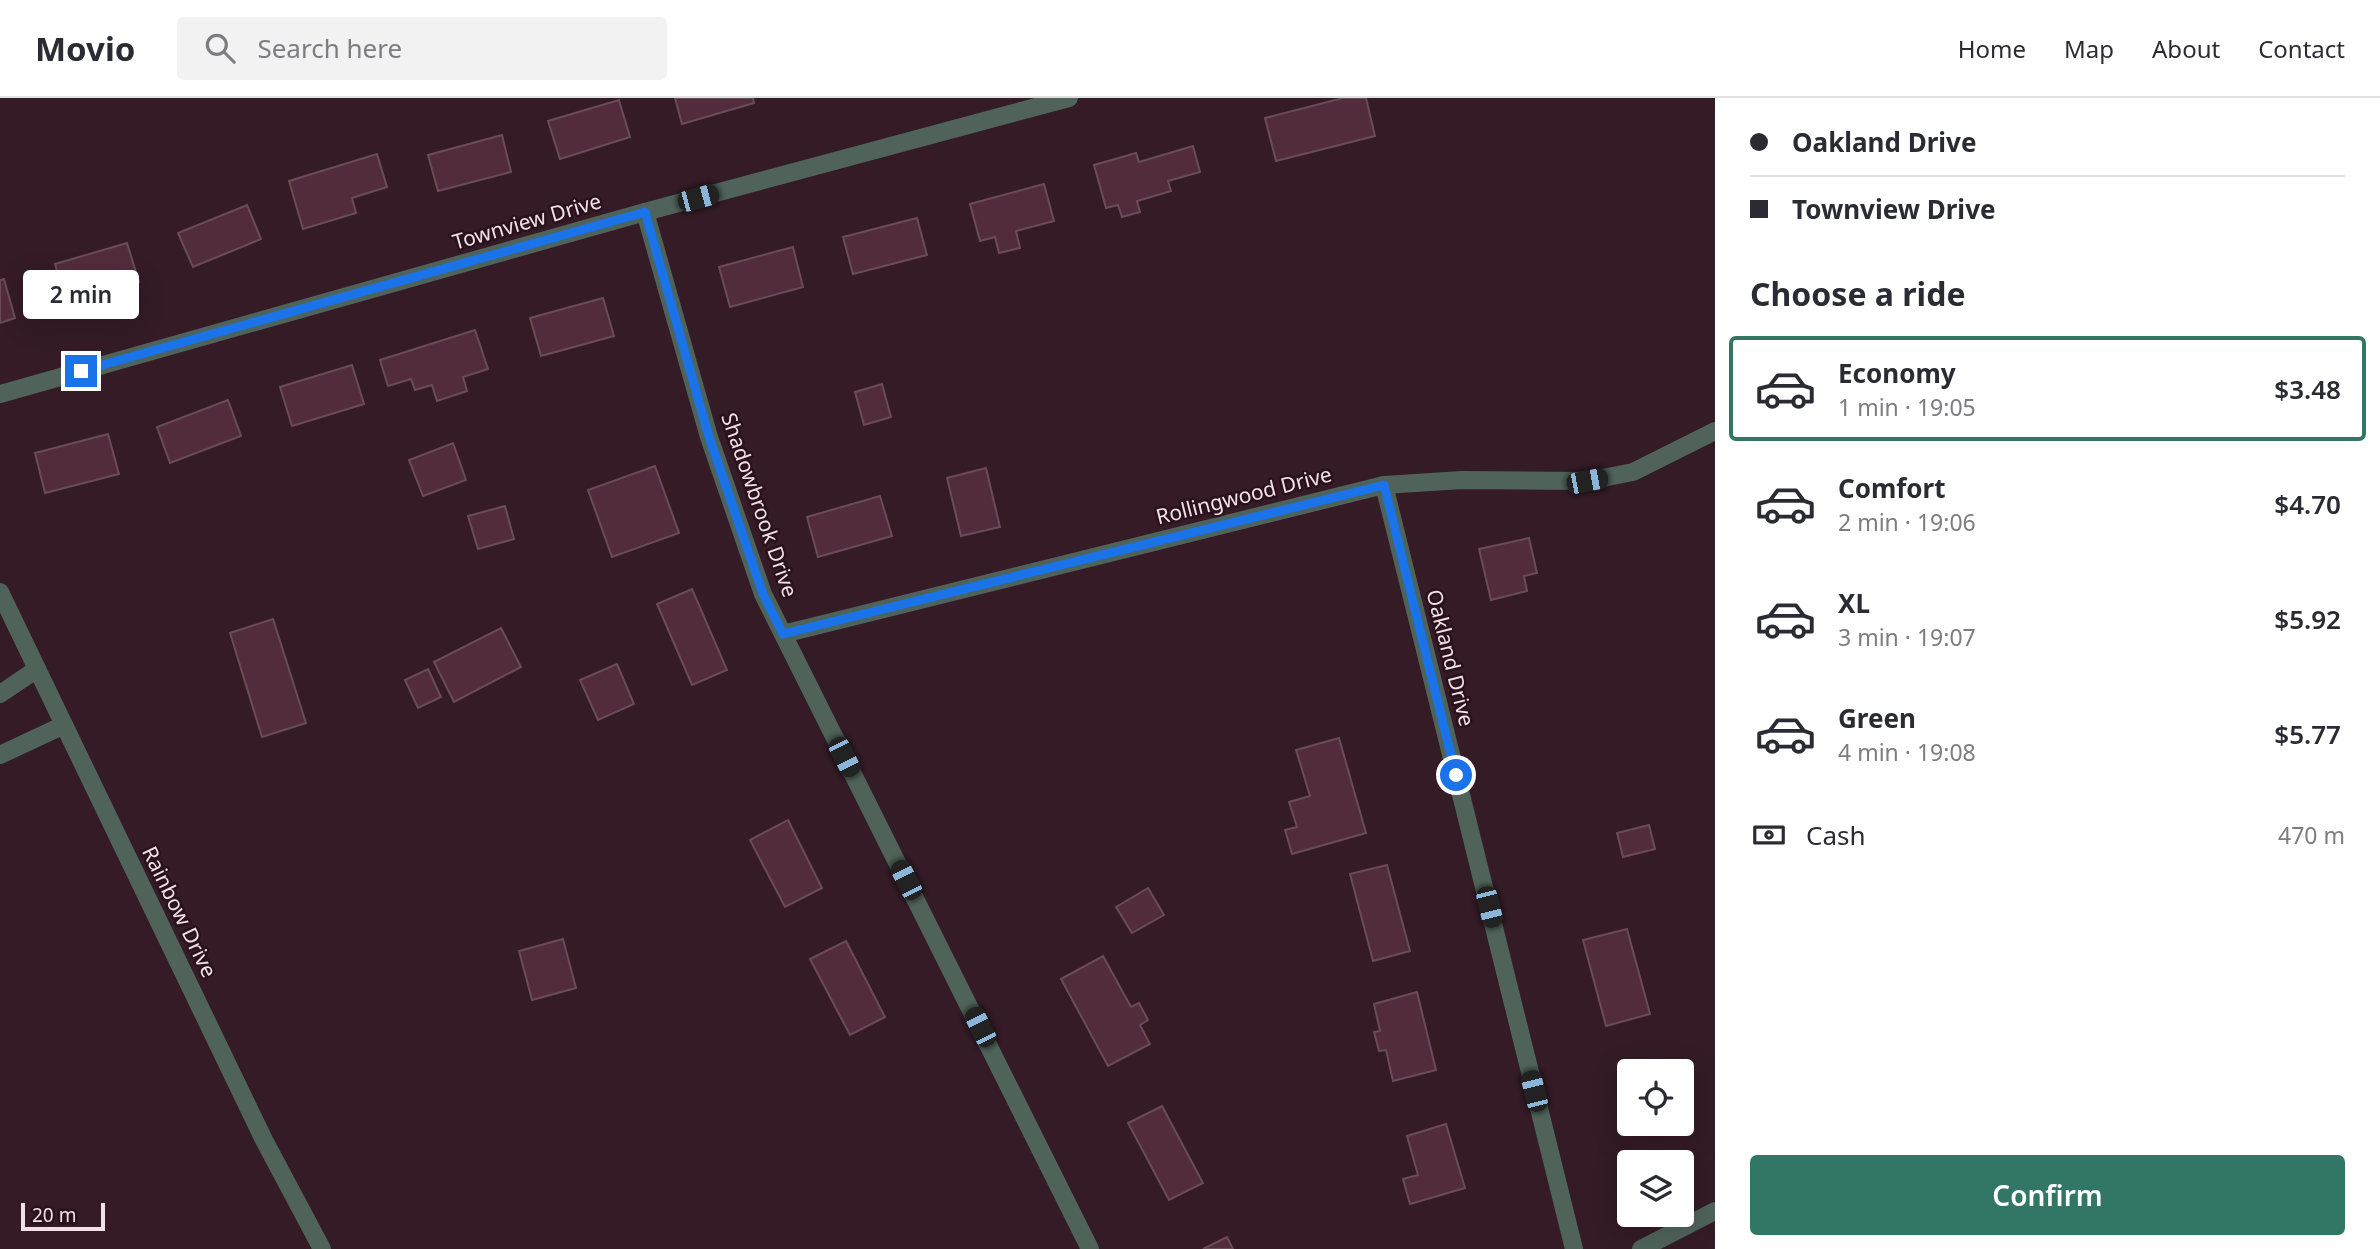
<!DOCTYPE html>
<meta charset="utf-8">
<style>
body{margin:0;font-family:"Noto Sans",sans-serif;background:#f2f2f3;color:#2b2b33;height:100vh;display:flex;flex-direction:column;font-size:26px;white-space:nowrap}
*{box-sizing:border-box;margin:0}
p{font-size:23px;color:#7c7c81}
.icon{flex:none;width:38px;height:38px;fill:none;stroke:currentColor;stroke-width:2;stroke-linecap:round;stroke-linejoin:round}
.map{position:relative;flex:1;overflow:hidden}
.drawer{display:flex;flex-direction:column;background:#fff;width:665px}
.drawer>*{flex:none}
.top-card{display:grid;align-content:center;height:154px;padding:0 35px;background:#fff}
.tools{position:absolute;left:1617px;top:961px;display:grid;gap:14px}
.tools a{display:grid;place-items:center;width:77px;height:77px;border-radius:7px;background:#fff;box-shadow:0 7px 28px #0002;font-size:35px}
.scale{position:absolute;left:21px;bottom:18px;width:84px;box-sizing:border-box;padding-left:7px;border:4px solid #f1e0e6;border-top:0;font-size:19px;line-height:24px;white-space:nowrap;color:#f1e0e6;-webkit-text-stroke:5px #29121c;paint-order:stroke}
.end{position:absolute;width:32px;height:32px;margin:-16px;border:9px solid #1a73e8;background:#fff;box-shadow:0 0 0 4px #fff}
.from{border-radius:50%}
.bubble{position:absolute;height:49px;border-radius:7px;background:#fff;box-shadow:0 7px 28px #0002;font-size:23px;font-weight:600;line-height:49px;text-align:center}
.car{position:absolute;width:21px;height:42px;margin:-21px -10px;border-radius:9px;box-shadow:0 0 5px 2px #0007;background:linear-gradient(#222 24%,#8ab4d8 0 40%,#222 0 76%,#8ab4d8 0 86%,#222 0)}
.top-card b{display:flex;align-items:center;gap:24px;height:66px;font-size:26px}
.top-card b+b{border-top:2px solid #e1e1e2}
.top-card i{width:18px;height:18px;background:#2b2b33}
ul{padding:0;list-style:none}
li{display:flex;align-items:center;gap:21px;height:105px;margin:0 14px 10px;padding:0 21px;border:4px solid transparent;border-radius:7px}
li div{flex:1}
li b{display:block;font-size:26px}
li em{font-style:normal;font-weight:600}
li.selected{border-color:#327766}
li>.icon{width:63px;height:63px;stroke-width:1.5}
h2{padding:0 35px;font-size:32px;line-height:84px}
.pay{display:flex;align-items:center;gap:18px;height:77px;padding:0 35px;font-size:26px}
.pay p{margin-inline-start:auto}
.action{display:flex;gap:14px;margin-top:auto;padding:14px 35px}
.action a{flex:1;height:80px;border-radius:7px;background:#327766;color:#fff;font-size:28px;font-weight:600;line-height:80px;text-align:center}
header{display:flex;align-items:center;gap:42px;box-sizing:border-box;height:98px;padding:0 35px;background:#fff;border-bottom:2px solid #e1e1e2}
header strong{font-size:33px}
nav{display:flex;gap:38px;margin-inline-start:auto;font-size:24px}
.search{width:490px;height:63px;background:#f2f2f3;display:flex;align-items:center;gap:18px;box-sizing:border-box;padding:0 24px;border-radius:7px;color:#7c7c81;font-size:26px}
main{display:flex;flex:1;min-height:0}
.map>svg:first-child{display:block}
</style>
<header>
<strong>Movio</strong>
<div class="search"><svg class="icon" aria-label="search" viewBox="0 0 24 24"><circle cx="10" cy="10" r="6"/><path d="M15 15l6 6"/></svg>Search here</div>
<nav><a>Home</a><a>Map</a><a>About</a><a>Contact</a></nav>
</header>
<main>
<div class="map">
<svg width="1715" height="1151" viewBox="0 0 1715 1151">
<rect width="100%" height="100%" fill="#341b26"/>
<g fill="#522c3d" stroke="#694c58" stroke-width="2">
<polygon points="675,0 753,0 754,5 682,26"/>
<polygon points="1343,0 1366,0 1375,38 1276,63 1265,20"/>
<polygon points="619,2 630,39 560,61 548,23"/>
<polygon points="502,37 511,74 438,93 428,57"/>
<polygon points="1193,48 1200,74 1168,83 1171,93 1137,103 1140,114 1122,119 1118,107 1106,110 1094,67 1136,55 1139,64"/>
<polygon points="377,56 387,89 352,100 356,115 303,131 289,83"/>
<polygon points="1044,86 1054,123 1016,133 1020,150 999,155 995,139 980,143 970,106"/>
<polygon points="247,107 261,141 193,169 178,135"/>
<polygon points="917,120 927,157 853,176 843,139"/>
<polygon points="127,145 139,184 67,206 55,166"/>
<polygon points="793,149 803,189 730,209 719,169"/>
<polygon points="4,181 15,220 0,225 0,182"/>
<polygon points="603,200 614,238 541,258 530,220"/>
<polygon points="475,232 488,271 463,279 467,293 437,303 432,287 415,292 411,281 388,288 380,262"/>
<polygon points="352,267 364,306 292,328 280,289"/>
<polygon points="882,286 891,319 864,327 855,294"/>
<polygon points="228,302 241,338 170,365 157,329"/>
<polygon points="108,336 119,376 45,395 35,355"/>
<polygon points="453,345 466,382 423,398 409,362"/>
<polygon points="655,368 679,435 612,459 588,392"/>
<polygon points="986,370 1000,429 961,438 947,380"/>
<polygon points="880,398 892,438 818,459 807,419"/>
<polygon points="505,408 514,441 478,451 468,418"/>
<polygon points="1529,440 1537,475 1524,478 1527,493 1491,502 1479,451"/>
<polygon points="692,491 727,572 692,587 657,506"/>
<polygon points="273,521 306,625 262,639 230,535"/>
<polygon points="501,530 521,569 454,604 434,564"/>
<polygon points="617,566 634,606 598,622 580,582"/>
<polygon points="428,571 441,599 418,610 405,582"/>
<polygon points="1339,640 1366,735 1292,756 1285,732 1297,729 1289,704 1310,698 1296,652"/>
<polygon points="788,722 822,790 785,809 750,742"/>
<polygon points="1649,727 1655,751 1623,759 1617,735"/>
<polygon points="1387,767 1410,853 1373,863 1350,776"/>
<polygon points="1148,790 1164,817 1132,835 1116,809"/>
<polygon points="1627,831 1650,916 1606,928 1583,842"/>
<polygon points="563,841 576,890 532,902 519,853"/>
<polygon points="846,843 885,919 850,937 810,861"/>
<polygon points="1103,858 1131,909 1139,905 1148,922 1140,927 1150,946 1108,968 1061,881"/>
<polygon points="1417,894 1436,972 1393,983 1386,952 1379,953 1374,934 1380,933 1374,906"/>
<polygon points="1162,1008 1203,1085 1169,1102 1128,1025"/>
<polygon points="1446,1026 1465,1090 1410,1106 1403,1081 1418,1077 1407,1038"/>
<polygon points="1227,1139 1233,1151 1203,1151"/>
</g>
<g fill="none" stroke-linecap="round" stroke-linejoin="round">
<g stroke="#4f635a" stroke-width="18">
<polyline points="645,114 709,339 763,496 1090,1151"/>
<polyline points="0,296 645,114 1069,0"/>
<polyline points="1384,387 1574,1151"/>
<polyline points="0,494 264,1042 322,1151"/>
<polyline points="783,536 1384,387 1462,382 1587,383 1633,374 1715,333"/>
<polyline points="0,596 37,571"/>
<polyline points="0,657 64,627"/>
<polyline points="1641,1151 1715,1113"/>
</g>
</g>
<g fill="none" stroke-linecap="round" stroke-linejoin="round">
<polyline stroke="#1a73e8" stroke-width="9" points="81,273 645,114 709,339 763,496 783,536 1384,387 1456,677"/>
</g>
<g text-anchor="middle" stroke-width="5" stroke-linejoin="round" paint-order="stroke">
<g font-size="21" fill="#f1e0e6" stroke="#29121c">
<text transform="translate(527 124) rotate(-16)" y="7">Townview Drive</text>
<text transform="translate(1244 398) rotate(-14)" y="7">Rollingwood Drive</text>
<text transform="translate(759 407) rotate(71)" y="7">Shadowbrook Drive</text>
<text transform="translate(1450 560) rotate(76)" y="7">Oakland Drive</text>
<text transform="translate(179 814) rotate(64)" y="7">Rainbow Drive</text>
</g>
</g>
</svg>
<div class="tools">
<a><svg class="icon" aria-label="locate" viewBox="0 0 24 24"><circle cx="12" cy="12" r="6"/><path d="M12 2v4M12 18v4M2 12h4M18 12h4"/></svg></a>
<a><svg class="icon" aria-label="layers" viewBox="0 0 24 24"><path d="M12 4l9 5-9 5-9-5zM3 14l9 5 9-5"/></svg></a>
</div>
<div class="scale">20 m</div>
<i class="end from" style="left:1456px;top:677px"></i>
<i class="end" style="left:81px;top:273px"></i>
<div class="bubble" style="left:23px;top:172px;width:116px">2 min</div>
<i class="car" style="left:698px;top:100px;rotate:75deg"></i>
<i class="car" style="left:1587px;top:383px;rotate:79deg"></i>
<i class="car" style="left:844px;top:659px;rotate:153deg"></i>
<i class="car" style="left:906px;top:782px;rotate:333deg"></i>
<i class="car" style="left:1489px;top:809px;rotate:166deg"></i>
<i class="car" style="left:980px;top:929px;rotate:333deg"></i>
<i class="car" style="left:1534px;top:993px;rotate:346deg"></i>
</div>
<section class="drawer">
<div class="top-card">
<b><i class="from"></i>Oakland Drive</b>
<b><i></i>Townview Drive</b>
</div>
<h2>Choose a ride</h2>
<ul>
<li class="selected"><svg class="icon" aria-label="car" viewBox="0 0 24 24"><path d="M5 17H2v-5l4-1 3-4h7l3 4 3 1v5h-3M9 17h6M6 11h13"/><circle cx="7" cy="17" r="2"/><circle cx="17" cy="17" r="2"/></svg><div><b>Economy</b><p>1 min · 19:05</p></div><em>$3.48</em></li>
<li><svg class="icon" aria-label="car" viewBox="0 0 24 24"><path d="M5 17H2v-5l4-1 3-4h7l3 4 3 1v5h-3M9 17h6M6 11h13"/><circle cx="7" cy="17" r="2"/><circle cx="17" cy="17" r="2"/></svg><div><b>Comfort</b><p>2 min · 19:06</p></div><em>$4.70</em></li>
<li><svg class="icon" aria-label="car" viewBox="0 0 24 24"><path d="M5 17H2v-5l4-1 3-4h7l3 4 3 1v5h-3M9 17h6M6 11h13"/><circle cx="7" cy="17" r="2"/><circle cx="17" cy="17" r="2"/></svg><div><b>XL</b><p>3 min · 19:07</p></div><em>$5.92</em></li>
<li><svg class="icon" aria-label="car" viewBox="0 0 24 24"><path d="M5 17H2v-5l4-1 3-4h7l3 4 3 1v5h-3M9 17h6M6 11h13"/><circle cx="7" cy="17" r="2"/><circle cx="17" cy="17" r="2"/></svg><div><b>Green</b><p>4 min · 19:08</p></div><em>$5.77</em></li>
</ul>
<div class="pay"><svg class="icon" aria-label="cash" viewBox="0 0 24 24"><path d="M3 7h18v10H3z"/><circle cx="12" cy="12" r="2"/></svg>Cash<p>470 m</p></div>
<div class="action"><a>Confirm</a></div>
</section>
</main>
